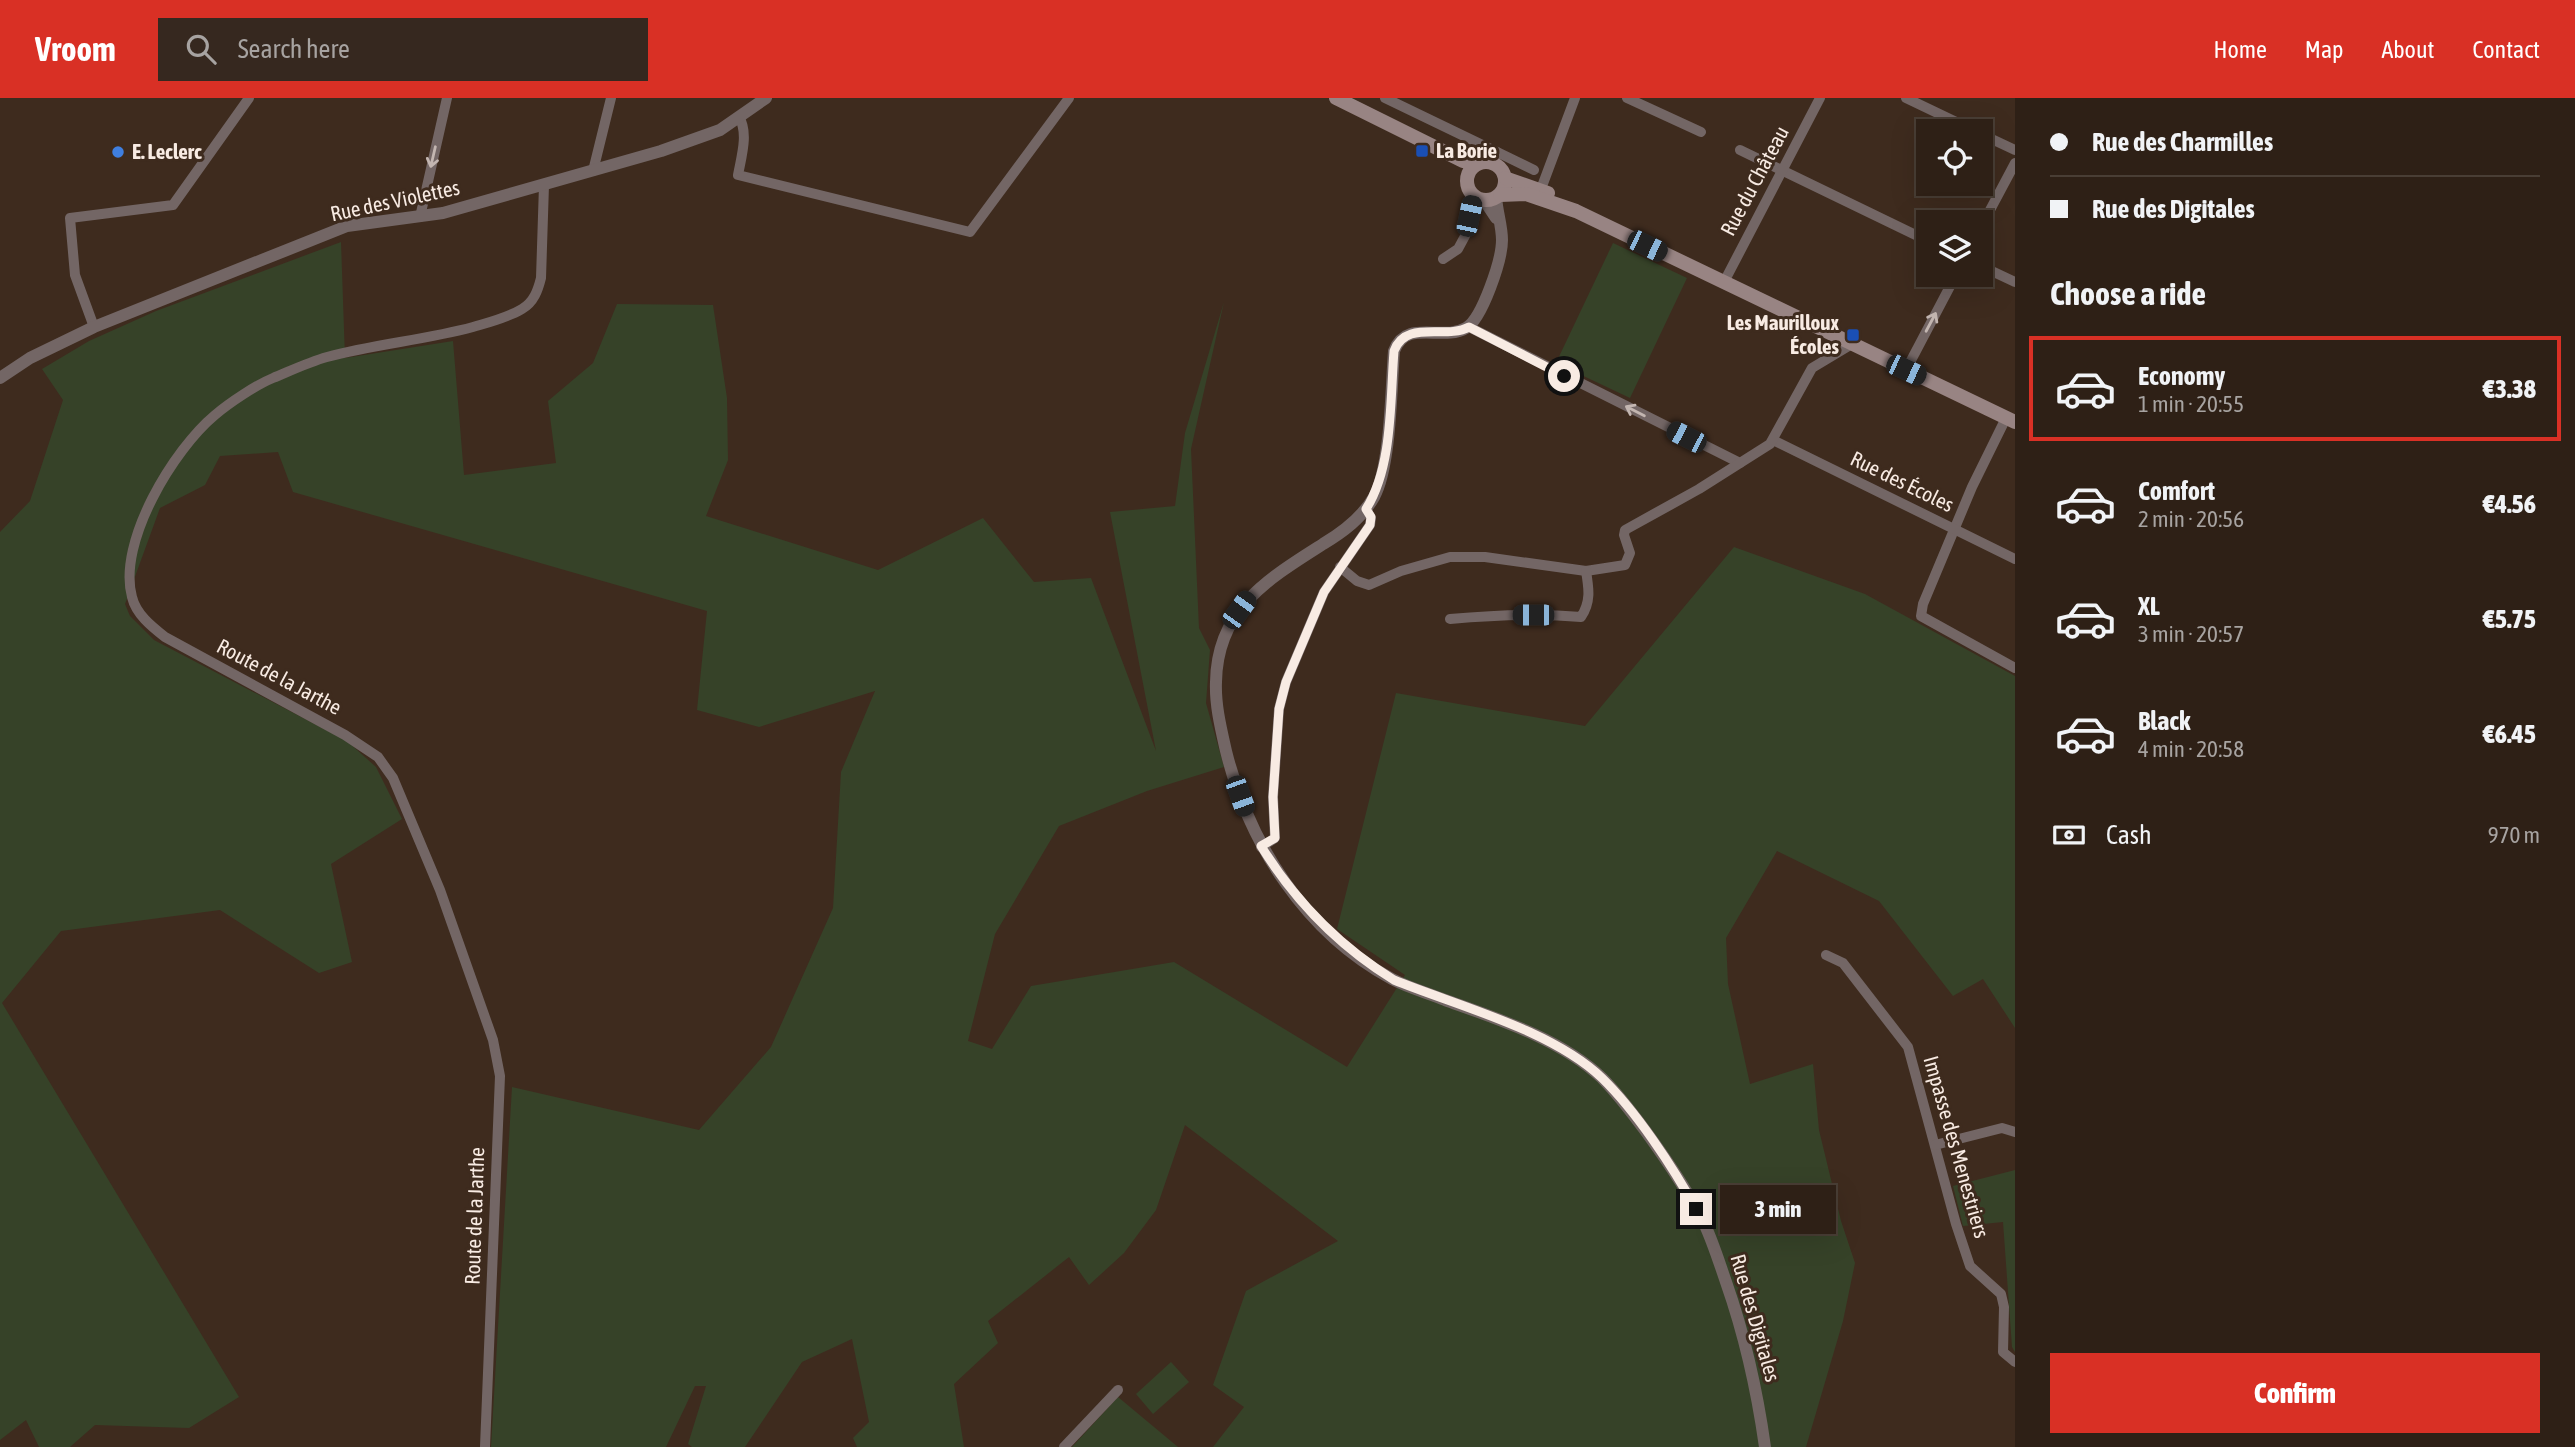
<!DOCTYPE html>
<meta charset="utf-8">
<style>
body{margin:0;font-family:"Asap Condensed",sans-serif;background:#36281f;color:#f1f3f6;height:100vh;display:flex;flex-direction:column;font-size:26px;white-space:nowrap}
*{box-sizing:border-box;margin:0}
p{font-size:23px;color:#a7a3a1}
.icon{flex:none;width:38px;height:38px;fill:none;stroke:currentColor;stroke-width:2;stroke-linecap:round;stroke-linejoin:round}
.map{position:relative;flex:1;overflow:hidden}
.details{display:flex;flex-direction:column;background:#2e2016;width:560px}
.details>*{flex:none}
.guide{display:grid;align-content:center;height:154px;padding:0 35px;background:#2e2016}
.controls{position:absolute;left:1916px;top:21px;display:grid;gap:14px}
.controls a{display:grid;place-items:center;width:77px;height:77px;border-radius:0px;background:#2e2016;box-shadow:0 7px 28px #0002,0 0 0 2px #493e35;font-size:35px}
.end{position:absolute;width:32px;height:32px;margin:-16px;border:9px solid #f8ebe3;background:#111;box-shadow:0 0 0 4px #111}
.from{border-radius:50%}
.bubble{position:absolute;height:49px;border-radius:0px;background:#2e2016;box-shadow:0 7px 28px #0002,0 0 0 2px #493e35;font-size:23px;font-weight:800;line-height:49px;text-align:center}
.car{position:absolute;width:21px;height:42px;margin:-21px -10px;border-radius:9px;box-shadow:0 0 5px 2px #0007;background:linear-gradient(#222 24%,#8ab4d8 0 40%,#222 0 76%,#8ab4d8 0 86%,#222 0)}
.guide b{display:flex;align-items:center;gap:24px;height:66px;font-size:26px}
.guide b+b{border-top:2px solid #493e35}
.guide i{width:18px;height:18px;background:#f1f3f6}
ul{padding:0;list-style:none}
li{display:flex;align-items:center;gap:21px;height:105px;margin:0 14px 10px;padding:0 21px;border:4px solid transparent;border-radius:0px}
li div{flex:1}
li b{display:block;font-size:26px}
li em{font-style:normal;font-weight:800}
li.on{border-color:#d93025}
li>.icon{width:63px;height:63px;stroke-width:1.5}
h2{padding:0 35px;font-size:32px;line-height:84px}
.pay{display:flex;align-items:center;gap:18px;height:77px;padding:0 35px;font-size:26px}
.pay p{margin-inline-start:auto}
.primary-button{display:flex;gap:14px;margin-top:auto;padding:14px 35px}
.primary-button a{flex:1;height:80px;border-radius:0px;background:#d93025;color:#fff;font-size:28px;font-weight:800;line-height:80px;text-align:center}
header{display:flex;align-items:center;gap:42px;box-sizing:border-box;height:98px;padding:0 35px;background:#d93025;color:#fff}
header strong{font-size:33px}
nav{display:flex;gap:38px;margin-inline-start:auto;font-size:24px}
.search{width:490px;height:63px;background:#36281f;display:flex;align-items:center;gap:18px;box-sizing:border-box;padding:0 24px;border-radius:0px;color:#a7a3a1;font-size:26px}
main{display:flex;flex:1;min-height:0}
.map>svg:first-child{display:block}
</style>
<header>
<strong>Vroom</strong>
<div class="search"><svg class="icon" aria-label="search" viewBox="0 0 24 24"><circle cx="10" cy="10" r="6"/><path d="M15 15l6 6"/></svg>Search here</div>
<nav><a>Home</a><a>Map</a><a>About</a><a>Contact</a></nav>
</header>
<main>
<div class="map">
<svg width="2015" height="1349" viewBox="0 0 2015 1349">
<rect width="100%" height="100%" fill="#3e2b1e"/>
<g fill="#364228">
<polygon points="341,144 345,260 453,243 464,377 556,365 548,303 593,265 617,206 713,207 727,300 728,362 706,418 878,472 983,420 1034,484 1091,480 1156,653 1110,414 1175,408 1185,335 1224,204 1191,351 1199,530 1210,552 1206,605 1224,669 1147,693 1059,728 995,836 968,943 992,951 1031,888 1174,864 1347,969 1405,877 1337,831 1396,595 1585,628 1734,449 1865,496 2015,578 2015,930 1983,881 1953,898 1879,803 1777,753 1726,840 1728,886 1750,986 1813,966 1819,1032 1841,1123 1855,1165 1843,1223 1806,1349 1213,1349 1244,1309 1213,1287 1246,1193 1338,1143 1185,1027 1156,1112 1124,1155 1089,1187 1069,1159 988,1223 998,1245 954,1286 964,1349 857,1349 853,1340 869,1324 852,1241 802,1264 745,1349 692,1349 688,1346 706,1288 695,1288 666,1349 491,1349 512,989 699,1032 771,949 833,810 841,674 875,593 759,629 697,612 707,513 293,394 278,354 220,358 205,387 160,410 125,506 130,518 154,542 347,643 376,669 402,721 331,766 352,864 319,875 220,812 61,833 2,905 239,1299 189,1330 95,1327 70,1349 39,1349 26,1322 0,1342 0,434 30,403 63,302 42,271 89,243 156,213"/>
<polygon points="1613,145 1687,180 1630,300 1556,265"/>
<polygon points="2015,1072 2015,1254 2012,1249 2003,1124 1963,1128 1953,1088"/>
<polygon points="1171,1264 1189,1284 1153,1316 1136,1296"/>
<polygon points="1118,1299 1178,1349 1072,1349"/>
</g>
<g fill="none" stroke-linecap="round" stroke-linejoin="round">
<g stroke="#736665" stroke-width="10">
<polyline points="1385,0 1497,54 1493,64"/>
<polyline points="1627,0 1701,34"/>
<polyline points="1906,0 1975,33"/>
<path d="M739 19C749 35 741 60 738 77L970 134 1069 0"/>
<polyline points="1981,36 2015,52"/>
<polyline points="1740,52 1928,143"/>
<polyline points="1497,54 1534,72"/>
<polyline points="593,73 611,0"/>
<polyline points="1534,93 1541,91 1575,0"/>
<polyline points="420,119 447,0"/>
<polyline points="1981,129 2015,65"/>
<polyline points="1443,161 1458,151 1465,138 1473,98"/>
<polyline points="1981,168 2015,184"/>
<polyline points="1724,184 1820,0"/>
<polyline points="94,229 75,177 70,120 173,107 249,0"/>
<polyline points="1469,229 1740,365"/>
<polyline points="1906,272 1956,177"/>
<polyline points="2006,320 1972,389 1923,506 1921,518 2015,570"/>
<polyline points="1773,342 2015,461"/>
<polyline points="1340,469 1357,483 1369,487 1401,473 1450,459 1485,459 1586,473 1625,467 1630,455 1624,437 1625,432 1699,391 1770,346 1812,270 1852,246"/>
<path d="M1450 521C1494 517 1537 515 1581 519 1591 504 1589 491 1586 473"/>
<polyline points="1261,749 1275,740 1273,699 1279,611 1286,584 1324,494 1370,427 1371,420 1366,411"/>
<polyline points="1826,857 1843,865 1908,949 1956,1126 1970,1168 2001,1196 2004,1209 2003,1254 2015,1264"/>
<polyline points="1935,1047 2002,1030 2015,1034"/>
<path d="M485 1349 500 978 493 942 440 792 393 680 378 659 345 637 165 539C151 528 136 516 132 499 117 444 174 351 215 317 229 305 256 287 273 280 290 273 309 264 327 259 375 246 425 242 473 229 490 224 507 220 522 211 534 204 538 192 541 180L544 87"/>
<polyline points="1064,1349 1118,1292"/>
</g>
<g stroke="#736665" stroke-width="12">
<path d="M1496 99C1497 114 1502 128 1502 142 1502 162 1482 221 1466 230 1442 244 1406 220 1394 253 1391 290 1391 368 1374 399 1362 420 1343 434 1323 446 1268 481 1217 511 1216 584 1215 607 1221 631 1226 653 1249 746 1306 835 1392 881 1409 890 1428 895 1445 902 1498 921 1561 941 1602 980 1619 997 1633 1016 1647 1035 1668 1064 1688 1093 1704 1125 1713 1144 1719 1164 1726 1184 1745 1238 1757 1292 1765 1349"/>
<polyline points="1484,102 1496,120"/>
<polyline points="0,280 30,260 94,229 347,128 443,115 661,53 720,32 766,0"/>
</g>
<g stroke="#988483" stroke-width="14">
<polyline points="1336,0 1463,63 1475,66"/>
<circle cx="1486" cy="83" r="19"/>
<polyline points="1505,80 1548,95"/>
<polyline points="1500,97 1526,96 1576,113 2015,324"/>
</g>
</g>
<defs><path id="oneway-shaft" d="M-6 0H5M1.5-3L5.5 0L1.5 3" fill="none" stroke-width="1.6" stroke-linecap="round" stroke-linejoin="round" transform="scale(1.75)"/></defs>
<g stroke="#c3b6b1">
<use href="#oneway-shaft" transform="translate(433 59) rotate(103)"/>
<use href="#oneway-shaft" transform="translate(1931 224) rotate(-62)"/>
<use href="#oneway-shaft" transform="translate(1635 313) rotate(-153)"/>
</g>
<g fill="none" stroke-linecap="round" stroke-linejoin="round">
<path stroke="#f8ebe3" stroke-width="9" d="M1564 278 1469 229C1445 242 1406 221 1394 253 1390 303 1393 368 1366 411L1371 419 1370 427 1324 494 1286 584 1279 611 1273 699 1275 740 1261 748C1295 803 1339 848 1394 882 1458 908 1552 932 1602 980 1636 1013 1673 1069 1696 1111"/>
</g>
<g fill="#1a4fb4" stroke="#3e2b1e" stroke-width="2.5">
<rect x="1415" y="46" width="14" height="14" rx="3.5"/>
<rect x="1846" y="230" width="14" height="14" rx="3.5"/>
</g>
<circle fill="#3f7fe0" stroke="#3e2b1e" stroke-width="2.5" cx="118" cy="54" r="7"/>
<g text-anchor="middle" stroke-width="6" stroke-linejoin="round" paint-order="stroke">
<g font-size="21" font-weight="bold" fill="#f8ebe3" stroke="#3e2b1e" text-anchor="start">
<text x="1436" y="60">La Borie</text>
<text x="132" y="61">E. Leclerc</text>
<text x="1839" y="232" text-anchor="end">Les Maurilloux<tspan x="1839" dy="24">Écoles</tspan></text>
</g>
<g font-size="21" fill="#f8ebe3" stroke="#3e2b1e">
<text transform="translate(1755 83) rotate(-62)" y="7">Rue du Château</text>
<text transform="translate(395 103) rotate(-12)" y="7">Rue des Violettes</text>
<text transform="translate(1902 384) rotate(26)" y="7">Rue des Écoles</text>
<text transform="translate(279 579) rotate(28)" y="7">Route de la Jarthe</text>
<text transform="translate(1956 1049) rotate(74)" y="7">Impasse des Menestriers</text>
<text transform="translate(475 1118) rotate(-88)" y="7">Route de la Jarthe</text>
<text transform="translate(1755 1220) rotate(74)" y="7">Rue des Digitales</text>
</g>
</g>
</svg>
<div class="controls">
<a><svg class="icon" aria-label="locate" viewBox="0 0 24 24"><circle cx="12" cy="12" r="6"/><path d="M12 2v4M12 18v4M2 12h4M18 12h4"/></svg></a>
<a><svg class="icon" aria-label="layers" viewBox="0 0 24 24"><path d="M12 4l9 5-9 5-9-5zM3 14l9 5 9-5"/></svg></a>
</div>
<i class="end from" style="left:1564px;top:278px"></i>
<i class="end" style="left:1696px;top:1111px"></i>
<div class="bubble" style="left:1720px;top:1087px;width:116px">3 min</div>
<i class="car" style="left:1469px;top:118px;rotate:12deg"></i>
<i class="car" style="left:1647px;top:148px;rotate:116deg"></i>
<i class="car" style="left:1906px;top:272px;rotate:115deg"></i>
<i class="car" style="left:1686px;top:339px;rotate:297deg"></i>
<i class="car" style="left:1239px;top:512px;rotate:36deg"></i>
<i class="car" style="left:1533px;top:517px;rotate:270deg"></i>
<i class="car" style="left:1240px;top:698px;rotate:160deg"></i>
</div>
<section class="details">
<div class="guide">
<b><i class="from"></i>Rue des Charmilles</b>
<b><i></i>Rue des Digitales</b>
</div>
<h2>Choose a ride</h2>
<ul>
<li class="on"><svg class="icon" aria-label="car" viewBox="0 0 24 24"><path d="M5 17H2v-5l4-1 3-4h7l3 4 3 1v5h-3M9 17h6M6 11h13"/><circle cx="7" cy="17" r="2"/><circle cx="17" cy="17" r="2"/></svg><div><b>Economy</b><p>1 min · 20:55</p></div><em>€3.38</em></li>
<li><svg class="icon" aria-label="car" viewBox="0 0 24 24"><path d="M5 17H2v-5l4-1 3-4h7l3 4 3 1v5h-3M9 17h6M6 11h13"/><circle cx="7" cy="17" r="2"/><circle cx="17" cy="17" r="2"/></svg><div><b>Comfort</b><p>2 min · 20:56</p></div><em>€4.56</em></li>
<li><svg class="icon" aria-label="car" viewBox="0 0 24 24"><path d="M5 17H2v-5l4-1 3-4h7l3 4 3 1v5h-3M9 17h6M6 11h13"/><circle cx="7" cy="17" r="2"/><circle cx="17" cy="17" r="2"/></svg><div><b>XL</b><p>3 min · 20:57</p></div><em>€5.75</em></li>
<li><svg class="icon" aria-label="car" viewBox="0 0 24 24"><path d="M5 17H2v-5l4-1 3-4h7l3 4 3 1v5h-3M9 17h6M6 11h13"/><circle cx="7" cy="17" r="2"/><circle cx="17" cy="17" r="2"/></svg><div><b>Black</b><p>4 min · 20:58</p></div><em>€6.45</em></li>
</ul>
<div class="pay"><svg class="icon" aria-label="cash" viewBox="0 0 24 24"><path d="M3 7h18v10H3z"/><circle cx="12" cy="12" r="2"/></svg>Cash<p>970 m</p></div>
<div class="primary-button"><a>Confirm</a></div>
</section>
</main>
